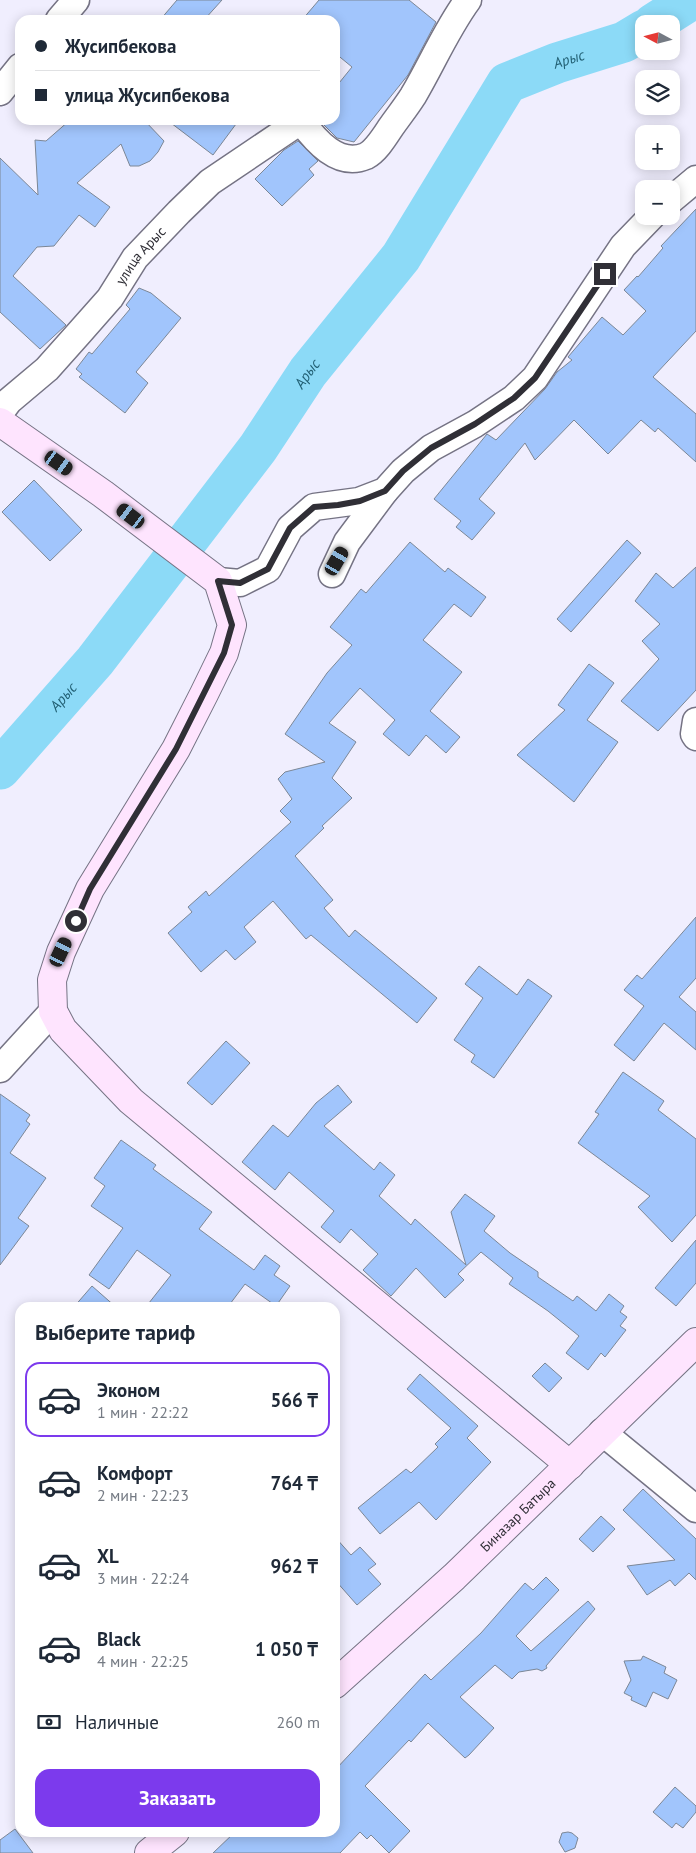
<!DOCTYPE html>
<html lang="ru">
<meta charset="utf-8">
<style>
body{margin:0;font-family:"PT Sans",sans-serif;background:#f6f6f7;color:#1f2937;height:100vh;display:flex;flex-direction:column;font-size:19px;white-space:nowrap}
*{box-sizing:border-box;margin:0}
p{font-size:16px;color:#747a83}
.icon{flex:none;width:28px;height:28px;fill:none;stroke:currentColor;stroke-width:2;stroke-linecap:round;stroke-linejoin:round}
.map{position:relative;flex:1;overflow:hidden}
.panel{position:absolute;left:15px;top:1302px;width:325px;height:535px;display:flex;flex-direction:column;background:#fff;border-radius:15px;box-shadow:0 2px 12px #0003}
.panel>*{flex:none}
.banner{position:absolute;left:15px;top:15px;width:325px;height:110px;border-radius:15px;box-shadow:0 2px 12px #0003;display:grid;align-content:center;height:110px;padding:0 20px;background:#fff}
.needle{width:32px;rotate:277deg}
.tools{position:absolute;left:635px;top:15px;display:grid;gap:10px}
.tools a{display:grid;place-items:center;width:45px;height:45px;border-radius:10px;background:#fff;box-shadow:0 2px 12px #0003;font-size:25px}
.end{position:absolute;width:22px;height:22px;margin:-11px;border:6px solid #302f36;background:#fff;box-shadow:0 0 0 2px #fff}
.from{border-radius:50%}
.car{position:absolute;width:15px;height:30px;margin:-15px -8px;border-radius:6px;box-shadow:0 0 4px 1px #0007;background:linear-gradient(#222 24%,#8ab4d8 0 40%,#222 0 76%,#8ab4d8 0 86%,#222 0)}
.banner b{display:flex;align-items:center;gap:18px;height:48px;font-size:19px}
.banner b+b{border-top:1px solid #e0e1e3}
.banner i{width:12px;height:12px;background:#1f2937}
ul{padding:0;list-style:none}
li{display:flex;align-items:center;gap:15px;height:75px;margin:0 10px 8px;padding:0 10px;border:2px solid transparent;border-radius:15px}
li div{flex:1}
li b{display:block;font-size:19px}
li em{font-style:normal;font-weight:700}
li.current{border-color:#7c3aed}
li>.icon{width:45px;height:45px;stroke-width:1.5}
h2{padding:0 20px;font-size:22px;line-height:60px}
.pay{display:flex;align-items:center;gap:12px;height:55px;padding:0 20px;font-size:19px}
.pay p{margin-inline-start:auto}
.primary-button{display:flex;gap:10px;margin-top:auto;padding:10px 20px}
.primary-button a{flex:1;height:58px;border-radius:15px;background:#7c3aed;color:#fff;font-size:20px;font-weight:700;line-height:58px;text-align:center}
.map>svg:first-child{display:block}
</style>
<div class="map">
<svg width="696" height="1853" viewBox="0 0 696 1853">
<rect width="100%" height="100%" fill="#f0eefe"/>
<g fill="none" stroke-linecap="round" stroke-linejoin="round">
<g stroke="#8cdaf7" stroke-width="41">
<polyline points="653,24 691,0"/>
<path id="s1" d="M0 769 95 661 258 448 308 372 401 257 507 83 557 63 624 42 644 30"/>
</g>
</g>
<g fill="#a1c5fc" stroke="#7c8796">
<polygon points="177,0 222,0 204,20 160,20"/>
<polygon points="319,0 409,0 436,22 408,75 354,142 337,138 319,120 335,120 335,88 352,67 335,53 335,20 302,20"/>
<polygon points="70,120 144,120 164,141 158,152 150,161 139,166 130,166 121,144 77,183 110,207 95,227 79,215 54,246 37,247 13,276 66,325 40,349 0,312 0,158 38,195 35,140 46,141"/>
<polygon points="167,120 239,120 213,155"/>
<polygon points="298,141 318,161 309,169 314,175 282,206 255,179 284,150"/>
<polygon points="696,209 696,331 653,377 696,414 696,462 658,428 655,432 641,420 608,454 574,420 535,460 525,443 479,499 495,513 472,540 456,527 461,521 434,499 487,434 496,440 545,389 557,372 572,360 568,357 602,317 623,335 646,311 624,290 637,276 638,277 663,248 661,246"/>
<polygon points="139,288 151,293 181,318 136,372 148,383 125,413 79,377 82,374 76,369 89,352 92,354 130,309 126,305"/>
<polygon points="34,480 82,530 50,561 2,512"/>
<polygon points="627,540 641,553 571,632 557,619"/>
<polygon points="410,542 445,572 448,568 486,597 471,617 454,604 423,640 462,672 430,711 460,737 446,753 426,735 409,756 383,734 395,720 360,688 329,723 356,742 332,778 352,798 322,826 324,828 295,856 333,900 324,908 349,937 355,930 437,998 417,1023 311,935 306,939 273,901 244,927 256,942 235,960 226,950 201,972 168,933 192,912 188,907 206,891 209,896 291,822 280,811 292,799 278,779 285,772 325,762 285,734 327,673 352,645 330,627 361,589 366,593"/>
<polygon points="696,567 696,690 658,731 621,701 659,659 642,641 660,624 635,601 656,573 673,588"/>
<polygon points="589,664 614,683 587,720 618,742 574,802 517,755 565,710 558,705"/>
<polygon points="696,917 696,978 679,997 696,1012 696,1050 664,1023 634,1061 614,1045 644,1006 624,990 637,975 642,979"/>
<polygon points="479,966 517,995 528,979 552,996 494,1078 471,1062 475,1055 454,1040 483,998 465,984"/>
<polygon points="226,1041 250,1063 212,1105 187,1083"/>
<polygon points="623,1072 664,1101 658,1110 696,1139 696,1215 672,1242 638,1207 650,1196 578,1143 599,1114 595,1112"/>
<polygon points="338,1085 352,1102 324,1126 374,1170 380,1162 395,1175 379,1196 411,1225 415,1219 466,1265 451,1212 465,1194 495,1216 484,1231 510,1253 538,1272 538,1277 573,1301 577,1296 596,1311 609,1294 624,1306 620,1312 627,1317 620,1326 626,1330 605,1357 601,1353 588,1370 566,1353 579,1336 548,1311 509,1284 513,1278 481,1252 458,1274 464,1280 445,1298 416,1268 391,1296 363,1270 378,1254 351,1229 340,1243 321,1227 334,1211 289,1172 275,1190 242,1162 273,1125 288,1137 316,1103"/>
<polygon points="0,1094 30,1115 26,1121 30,1124 10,1153 46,1178 18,1218 29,1226 0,1265"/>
<polygon points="121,1140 156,1165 153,1169 212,1212 199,1229 254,1270 265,1255 280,1266 274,1275 290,1286 276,1306 245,1284 227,1308 145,1308 171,1275 137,1250 109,1289 89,1275 123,1228 91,1206 105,1186 94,1178"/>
<polygon points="696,1240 696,1283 676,1306 655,1288"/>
<polygon points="92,1286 117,1308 73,1308"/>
<polygon points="545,1363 562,1378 549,1392 532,1376"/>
<polygon points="420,1374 478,1426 467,1438 491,1462 436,1520 419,1502 380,1534 358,1508 406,1469 411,1473 438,1447 435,1444 451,1428 407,1389"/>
<polygon points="643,1489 696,1539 696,1580 689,1573 675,1586 670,1580 647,1595 627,1566 675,1560 623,1510"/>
<polygon points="601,1516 615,1529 593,1552 579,1539"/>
<polygon points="335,1537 351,1555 360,1547 376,1564 368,1570 381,1584 357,1605 335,1580"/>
<polygon points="546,1577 559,1590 516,1636 531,1651 588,1601 595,1609 546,1666 547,1668 542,1671 537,1669 519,1672 512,1679 495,1665 460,1697 494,1728 469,1755 465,1758 428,1723 411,1742 409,1740 365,1786 410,1831 389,1853 371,1835 367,1839 360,1832 340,1853 213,1853 235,1832 335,1832 335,1770 425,1674 431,1680 481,1633 525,1583 533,1590"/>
<polygon points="643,1656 666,1667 664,1673 677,1680 668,1699 653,1692 646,1707 631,1700 632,1697 624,1693 631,1680 624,1661 641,1660"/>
<polygon points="675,1787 696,1806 696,1812 683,1828 676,1823 672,1828 653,1812"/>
<polygon points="15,1829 33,1853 0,1853 0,1840"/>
<polygon points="568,1832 572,1833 578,1838 575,1848 565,1852 559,1842 562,1833"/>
</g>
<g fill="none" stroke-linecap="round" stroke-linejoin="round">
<g stroke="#757384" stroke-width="29">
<g id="street">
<polyline points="59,20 76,0"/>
<polyline points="0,92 20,67"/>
<path d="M301 121C315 140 338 168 366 156 376 151 385 136 391 127 398 117 406 107 413 96 432 64 446 30 468 0"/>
<polyline points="671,200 696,179"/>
<path id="s2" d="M0 413 9 401 47 369 80 332 110 298 135 258 179 212 210 182 302 120"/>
<polyline points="332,574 347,542 385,491"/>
<polyline points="218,581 240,583 268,569 290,528 314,507 359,501 385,491 403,471 431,448 475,424 514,398 535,378 623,246 652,216"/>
<polyline points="696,721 694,734 696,737"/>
<polyline points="0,1069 53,1011"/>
<polyline points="602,1432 696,1509"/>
</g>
</g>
<g stroke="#757384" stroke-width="30">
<g id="secondary">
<polyline points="0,422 103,494 218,581 232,625 224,653 204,694 176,749 90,889 61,952 52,980 53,1011 63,1030 131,1101 570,1465"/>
<path id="s3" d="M335 1684 454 1577 696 1342"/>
<polyline points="149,1853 175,1832"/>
</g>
</g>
<use href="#street" stroke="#fff" stroke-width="26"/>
<use href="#secondary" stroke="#fee4fe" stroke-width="28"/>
</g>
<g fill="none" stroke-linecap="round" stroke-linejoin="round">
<polyline stroke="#302f36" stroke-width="6" points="76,921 90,889 176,749 224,653 232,625 218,581 240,583 268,569 290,528 314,507 338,505 360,501 385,491 403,471 431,448 475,424 514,398 535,378 605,274"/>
</g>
<g text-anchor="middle" stroke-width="4.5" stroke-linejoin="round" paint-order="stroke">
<g font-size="14" fill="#302f36" stroke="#fdfefd">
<text dy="5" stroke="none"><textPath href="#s2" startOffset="212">улица Арыс</textPath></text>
<text dy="5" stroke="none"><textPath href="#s3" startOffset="249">Биназар Батыра</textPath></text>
</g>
<g font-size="15" font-style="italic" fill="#215f73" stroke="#fdfefd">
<text dy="5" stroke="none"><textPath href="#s1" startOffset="921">Арыс</textPath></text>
<text dy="5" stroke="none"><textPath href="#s1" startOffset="501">Арыс</textPath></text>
<text dy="5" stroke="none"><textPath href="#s1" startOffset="96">Арыс</textPath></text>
</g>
</g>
</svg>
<div class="tools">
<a><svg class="needle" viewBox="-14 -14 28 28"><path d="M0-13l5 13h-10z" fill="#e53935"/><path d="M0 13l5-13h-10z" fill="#747a83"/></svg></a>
<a><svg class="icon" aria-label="layers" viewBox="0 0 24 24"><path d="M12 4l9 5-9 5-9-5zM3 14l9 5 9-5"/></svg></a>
<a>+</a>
<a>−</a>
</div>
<i class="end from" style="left:76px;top:921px"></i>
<i class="end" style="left:605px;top:274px"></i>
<i class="car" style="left:59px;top:463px;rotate:125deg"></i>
<i class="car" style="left:131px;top:516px;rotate:307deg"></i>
<i class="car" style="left:337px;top:561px;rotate:30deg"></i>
<i class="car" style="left:61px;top:952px;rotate:25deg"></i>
<div class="banner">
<b><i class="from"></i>Жусипбекова</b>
<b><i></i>улица Жусипбекова</b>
</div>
<section class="panel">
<h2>Выберите тариф</h2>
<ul>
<li class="current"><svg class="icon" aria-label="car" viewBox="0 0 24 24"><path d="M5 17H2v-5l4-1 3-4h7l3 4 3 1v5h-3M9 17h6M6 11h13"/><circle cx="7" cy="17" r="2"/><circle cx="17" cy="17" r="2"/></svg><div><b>Эконом</b><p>1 мин · 22:22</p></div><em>566 ₸</em></li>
<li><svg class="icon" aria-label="car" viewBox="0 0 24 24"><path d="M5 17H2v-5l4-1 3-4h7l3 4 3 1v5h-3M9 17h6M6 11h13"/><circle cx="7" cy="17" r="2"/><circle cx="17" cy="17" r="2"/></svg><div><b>Комфорт</b><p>2 мин · 22:23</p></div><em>764 ₸</em></li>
<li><svg class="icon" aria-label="car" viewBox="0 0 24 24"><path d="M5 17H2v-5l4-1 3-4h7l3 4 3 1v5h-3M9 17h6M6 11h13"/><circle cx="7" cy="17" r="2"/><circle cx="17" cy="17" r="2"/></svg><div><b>XL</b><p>3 мин · 22:24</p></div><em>962 ₸</em></li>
<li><svg class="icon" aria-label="car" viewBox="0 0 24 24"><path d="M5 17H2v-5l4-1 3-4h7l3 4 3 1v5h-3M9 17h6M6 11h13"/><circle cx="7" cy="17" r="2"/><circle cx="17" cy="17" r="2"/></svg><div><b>Black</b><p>4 мин · 22:25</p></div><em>1 050 ₸</em></li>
</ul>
<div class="pay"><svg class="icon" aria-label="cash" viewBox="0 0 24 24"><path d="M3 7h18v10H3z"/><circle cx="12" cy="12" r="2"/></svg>Наличные<p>260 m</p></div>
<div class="primary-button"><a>Заказать</a></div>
</section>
</div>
